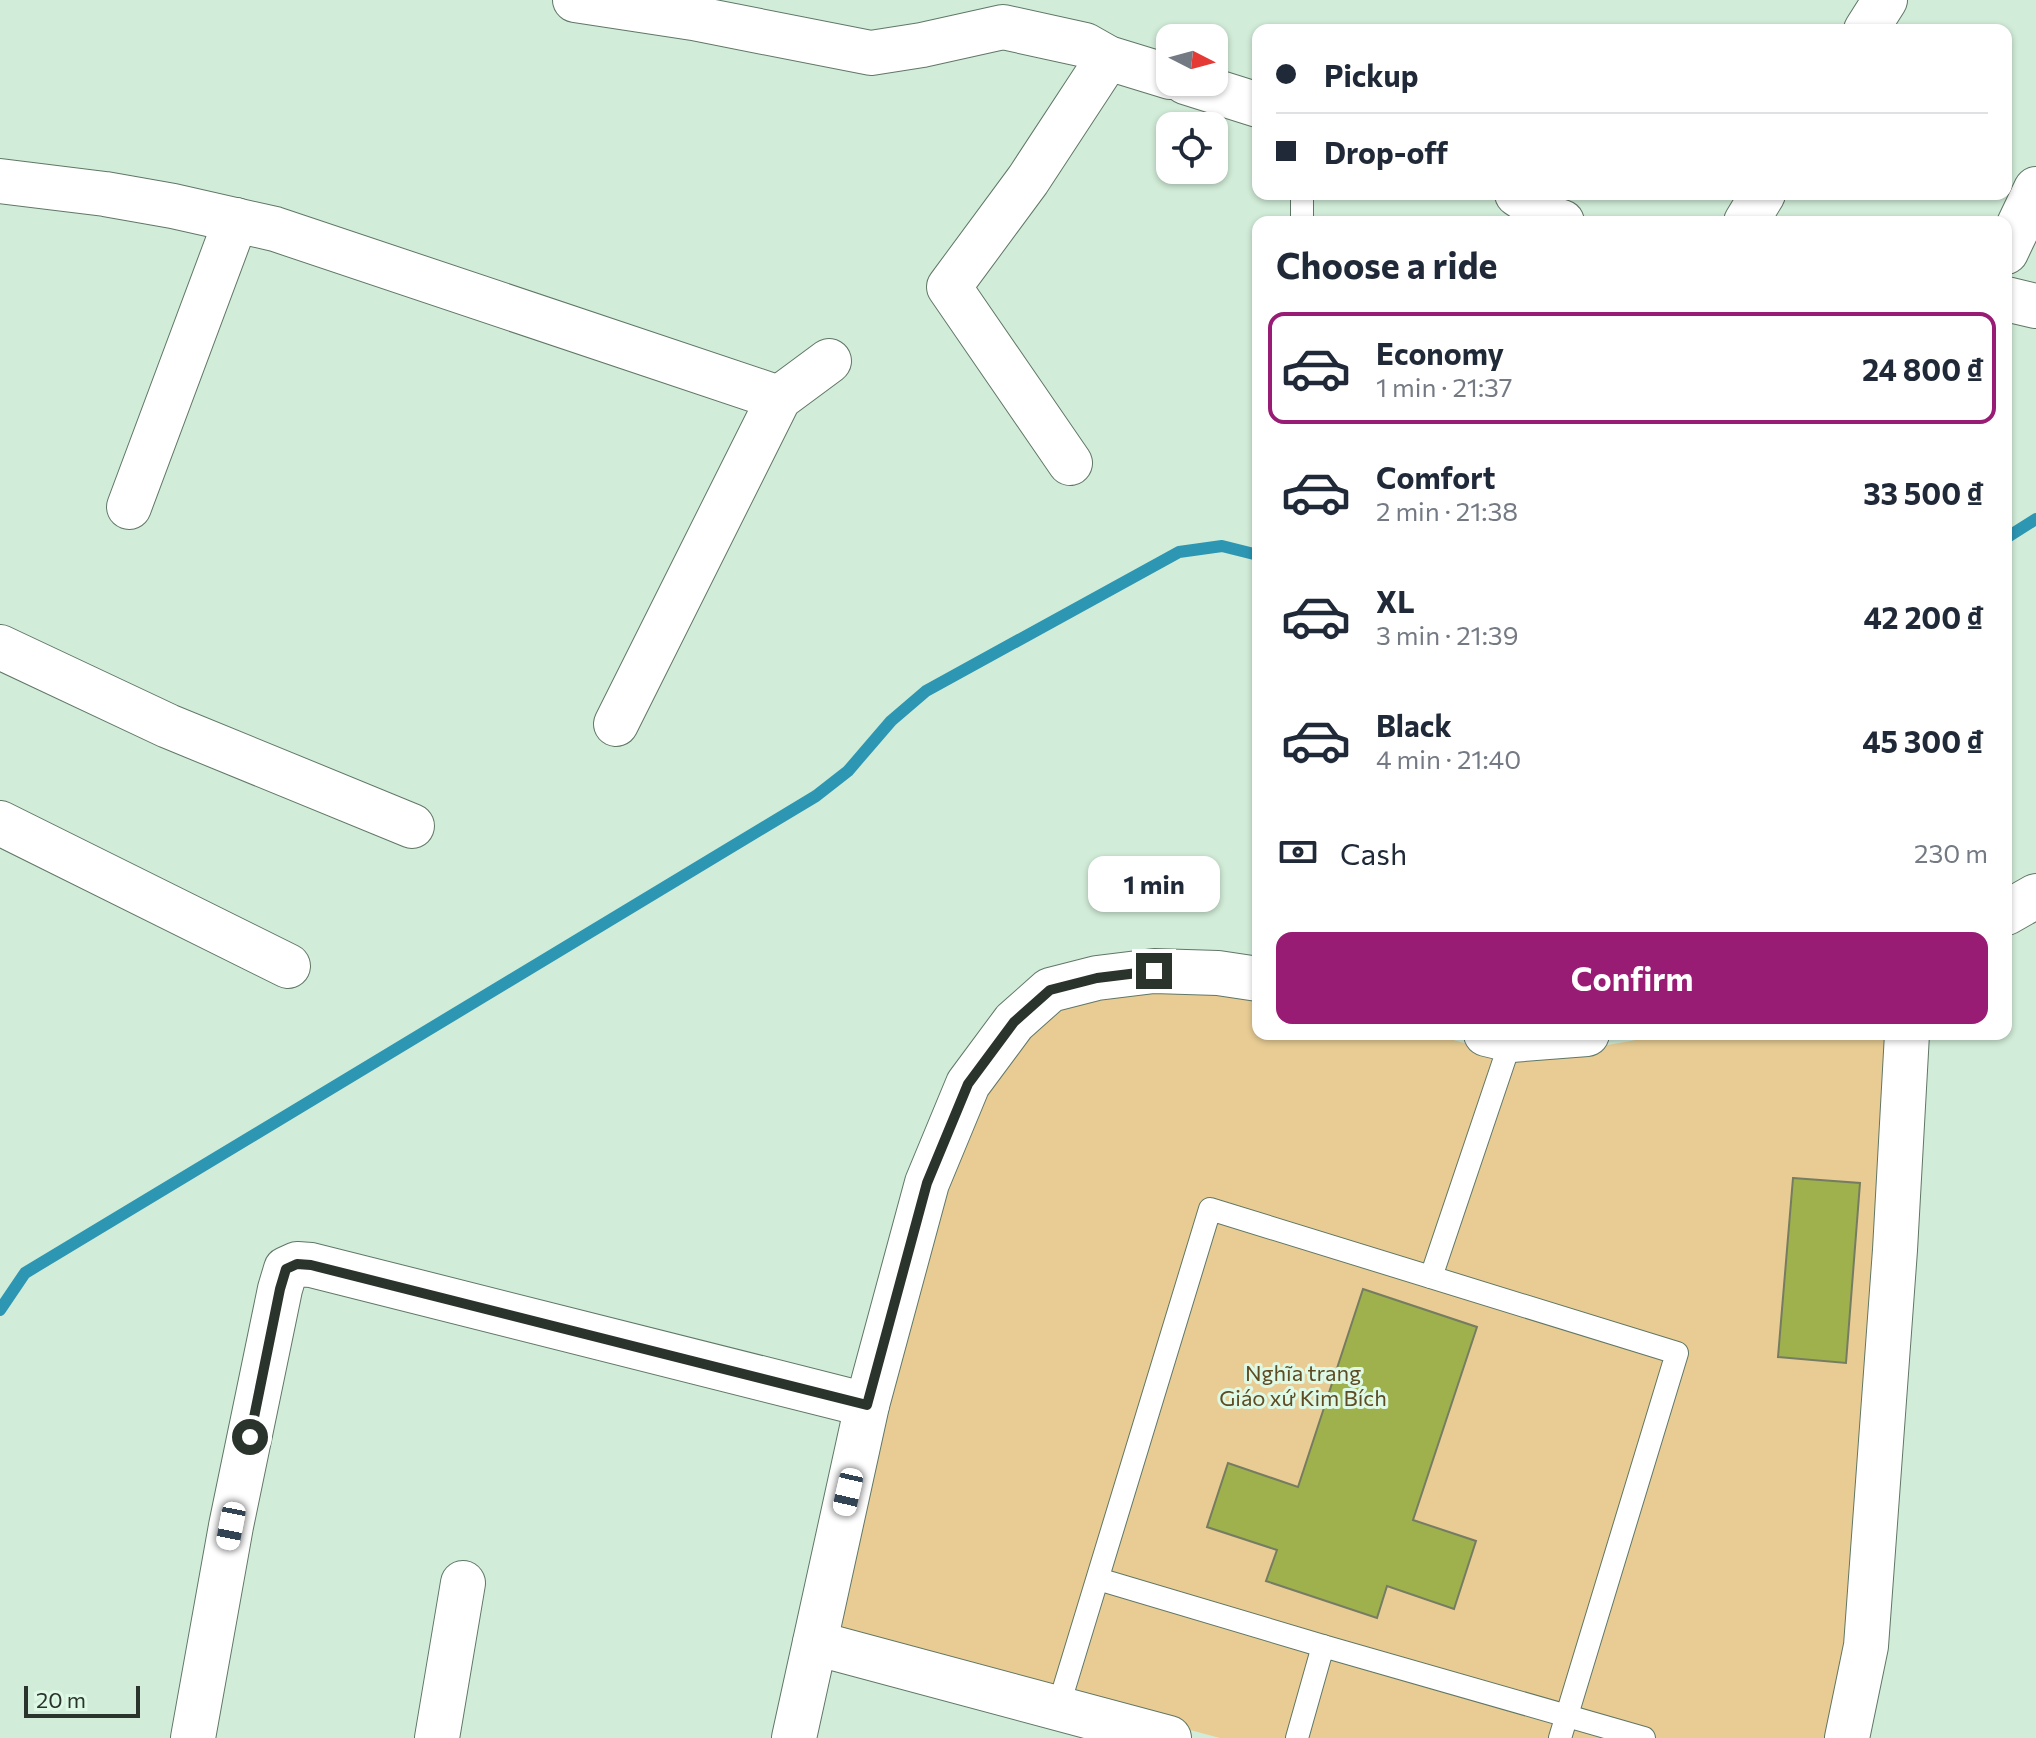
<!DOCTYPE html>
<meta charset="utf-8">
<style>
body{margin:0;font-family:Commissioner,sans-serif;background:#f6f6f7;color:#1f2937;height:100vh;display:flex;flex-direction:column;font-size:30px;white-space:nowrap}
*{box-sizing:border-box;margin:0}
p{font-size:26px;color:#747a83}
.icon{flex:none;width:44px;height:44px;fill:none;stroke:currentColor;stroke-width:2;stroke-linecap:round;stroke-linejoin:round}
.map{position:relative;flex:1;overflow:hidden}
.panel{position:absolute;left:1252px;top:216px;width:760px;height:824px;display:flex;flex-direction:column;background:#fff;border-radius:16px;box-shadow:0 2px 6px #0004}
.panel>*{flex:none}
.guide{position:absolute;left:1252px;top:24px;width:760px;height:176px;border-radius:16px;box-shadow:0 2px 6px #0004;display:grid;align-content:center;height:176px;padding:0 24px;background:#fff}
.needle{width:52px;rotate:96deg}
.tools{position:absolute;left:1156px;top:24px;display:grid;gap:16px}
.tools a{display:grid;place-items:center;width:72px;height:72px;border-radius:16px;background:#fff;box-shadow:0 2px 6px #0004;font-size:40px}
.scale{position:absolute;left:24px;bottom:20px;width:116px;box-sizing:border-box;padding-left:8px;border:4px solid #2a342c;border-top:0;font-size:22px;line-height:28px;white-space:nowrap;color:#2a342c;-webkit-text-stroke:6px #def9e5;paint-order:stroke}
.end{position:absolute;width:36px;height:36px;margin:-18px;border:10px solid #2a342c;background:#fff;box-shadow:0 0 0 4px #fff}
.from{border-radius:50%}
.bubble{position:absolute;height:56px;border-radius:16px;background:#fff;box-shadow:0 2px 6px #0004;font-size:26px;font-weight:700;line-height:56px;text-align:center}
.car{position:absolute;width:24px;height:48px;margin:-24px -12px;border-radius:10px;box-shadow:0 0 6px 2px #0007;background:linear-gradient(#fff 24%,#345 0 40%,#fff 0 76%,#345 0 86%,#fff 0)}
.guide b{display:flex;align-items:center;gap:28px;height:76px;font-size:30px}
.guide b+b{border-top:2px solid #e0e1e3}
.guide i{width:20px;height:20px;background:#1f2937}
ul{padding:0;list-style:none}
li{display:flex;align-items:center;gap:24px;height:112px;margin:0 16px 12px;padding:0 8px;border:4px solid transparent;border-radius:16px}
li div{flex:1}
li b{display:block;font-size:30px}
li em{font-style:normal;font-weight:700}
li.on{border-color:#981b74}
li>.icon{width:72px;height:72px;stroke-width:1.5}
h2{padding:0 24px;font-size:36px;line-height:96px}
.pay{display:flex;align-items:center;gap:20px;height:88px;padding:0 24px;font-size:30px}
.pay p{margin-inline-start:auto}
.button{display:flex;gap:16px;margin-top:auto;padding:16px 24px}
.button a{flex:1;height:92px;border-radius:16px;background:#981b74;color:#fff;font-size:32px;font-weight:700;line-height:92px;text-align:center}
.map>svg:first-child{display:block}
</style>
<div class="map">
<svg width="2036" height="1738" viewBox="0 0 2036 1738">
<rect width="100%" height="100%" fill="#d1ecd8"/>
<polygon fill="#e8cc94" points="1108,992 1258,993 1258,1034 1430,1034 1499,1052 1585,1049 1670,1034 1893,1034 1852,1645 1832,1738 1220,1738 830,1634 939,1190 979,1091 1056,1002"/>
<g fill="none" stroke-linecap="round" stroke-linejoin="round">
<g stroke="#2c96b3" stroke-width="12">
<polyline points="2006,538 2036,519"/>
<polyline points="0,1310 25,1273 816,796 848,771 891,721 926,691 1179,552 1222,546 1258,555"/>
</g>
</g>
<g fill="#9eb14d" stroke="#767c62" stroke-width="2">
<polygon points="1793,1178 1860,1183 1846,1363 1778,1357"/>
<polygon points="1363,1289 1477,1327 1413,1520 1476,1541 1454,1609 1387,1586 1377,1618 1266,1581 1277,1550 1207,1527 1228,1463 1298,1487"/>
</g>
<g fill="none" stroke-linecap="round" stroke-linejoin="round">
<g stroke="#607765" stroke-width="24">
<g id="service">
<polyline points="1302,222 1302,194"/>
<polyline points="1431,1277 1511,1040"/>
<polyline points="1098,1579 1323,1646"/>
<polyline points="1058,1708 1210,1209 1677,1353 1560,1738"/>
<polyline points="1297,1738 1323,1646 1644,1738"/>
</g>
</g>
<g stroke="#607765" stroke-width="46">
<g id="minor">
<polyline points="575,0 693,18 871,53 922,45 1003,27 1085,45 1108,58 1170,77"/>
<polyline points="1866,30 1885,0"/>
<polyline points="1185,82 1258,105"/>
<polyline points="0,181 105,194 173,206 275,229 779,398"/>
<polyline points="1517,194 1556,220 1562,222"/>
<polyline points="1746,222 1763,194"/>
<polyline points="2006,252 2036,189"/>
<polyline points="2006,299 2036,306"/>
<polyline points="1070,463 949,287 1028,180 1108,58"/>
<polyline points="129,507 236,220"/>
<polyline points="0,647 168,726 412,826"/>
<polyline points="616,724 779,398 829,361"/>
<polyline points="0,823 288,966"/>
<polyline points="2006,913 2036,896"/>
<polyline points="1486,1034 1511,1040 1587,1034"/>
<polyline points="815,1643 1169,1738"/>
<polyline points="193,1738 231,1526 280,1289 286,1269 297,1264 311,1265 867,1405"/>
<polyline points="437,1738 463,1583"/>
<polyline points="794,1738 867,1405 927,1183 968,1084 1014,1022 1050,990 1097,978 1154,971 1218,973 1258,979"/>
<polyline points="1847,1738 1866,1646 1895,1250 1907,1034"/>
</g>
</g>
<use href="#service" stroke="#fff" stroke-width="22"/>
<use href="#minor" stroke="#fff" stroke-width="44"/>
</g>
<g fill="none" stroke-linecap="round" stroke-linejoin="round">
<polyline stroke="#2a342c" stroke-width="10" points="250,1437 280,1289 286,1269 297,1264 311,1265 867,1405 927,1183 968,1084 1014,1022 1050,990 1097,978 1154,971"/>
</g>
<g text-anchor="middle" stroke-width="6" stroke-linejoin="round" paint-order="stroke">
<g font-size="22" fill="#5e4b23" stroke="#def9e5">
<text x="1303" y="1381">Nghĩa trang<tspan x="1303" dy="25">Giáo xứ Kim Bích</tspan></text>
</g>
</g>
</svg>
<div class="tools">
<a><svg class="needle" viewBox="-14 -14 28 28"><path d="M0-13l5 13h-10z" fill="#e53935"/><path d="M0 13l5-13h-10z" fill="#747a83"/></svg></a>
<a><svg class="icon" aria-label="locate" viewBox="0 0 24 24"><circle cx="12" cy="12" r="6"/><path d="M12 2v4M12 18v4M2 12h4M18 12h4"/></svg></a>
</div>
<div class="scale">20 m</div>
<i class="end from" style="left:250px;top:1437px"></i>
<i class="end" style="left:1154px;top:971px"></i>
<div class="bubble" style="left:1088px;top:856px;width:132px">1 min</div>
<i class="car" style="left:848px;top:1492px;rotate:193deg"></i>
<i class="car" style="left:231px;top:1526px;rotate:191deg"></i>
<div class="guide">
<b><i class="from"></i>Pickup</b>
<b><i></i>Drop-off</b>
</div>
<section class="panel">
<h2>Choose a ride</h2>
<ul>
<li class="on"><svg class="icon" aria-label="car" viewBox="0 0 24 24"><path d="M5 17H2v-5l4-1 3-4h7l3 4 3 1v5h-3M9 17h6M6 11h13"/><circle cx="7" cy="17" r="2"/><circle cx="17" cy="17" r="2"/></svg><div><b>Economy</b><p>1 min · 21:37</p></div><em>24 800 ₫</em></li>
<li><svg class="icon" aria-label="car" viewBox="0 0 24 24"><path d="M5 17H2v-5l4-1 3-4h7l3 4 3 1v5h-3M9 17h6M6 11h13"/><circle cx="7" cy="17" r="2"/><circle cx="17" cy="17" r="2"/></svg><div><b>Comfort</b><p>2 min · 21:38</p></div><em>33 500 ₫</em></li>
<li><svg class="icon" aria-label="car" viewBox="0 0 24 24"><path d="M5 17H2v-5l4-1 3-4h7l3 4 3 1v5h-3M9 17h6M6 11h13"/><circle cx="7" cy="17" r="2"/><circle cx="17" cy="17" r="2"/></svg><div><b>XL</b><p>3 min · 21:39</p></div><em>42 200 ₫</em></li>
<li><svg class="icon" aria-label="car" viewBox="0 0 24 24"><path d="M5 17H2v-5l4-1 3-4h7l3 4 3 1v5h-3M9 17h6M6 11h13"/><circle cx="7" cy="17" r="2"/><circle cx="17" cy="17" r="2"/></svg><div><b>Black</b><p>4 min · 21:40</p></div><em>45 300 ₫</em></li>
</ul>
<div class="pay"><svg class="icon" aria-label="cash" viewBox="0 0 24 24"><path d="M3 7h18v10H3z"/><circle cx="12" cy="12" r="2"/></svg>Cash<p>230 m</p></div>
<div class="button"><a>Confirm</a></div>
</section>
</div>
